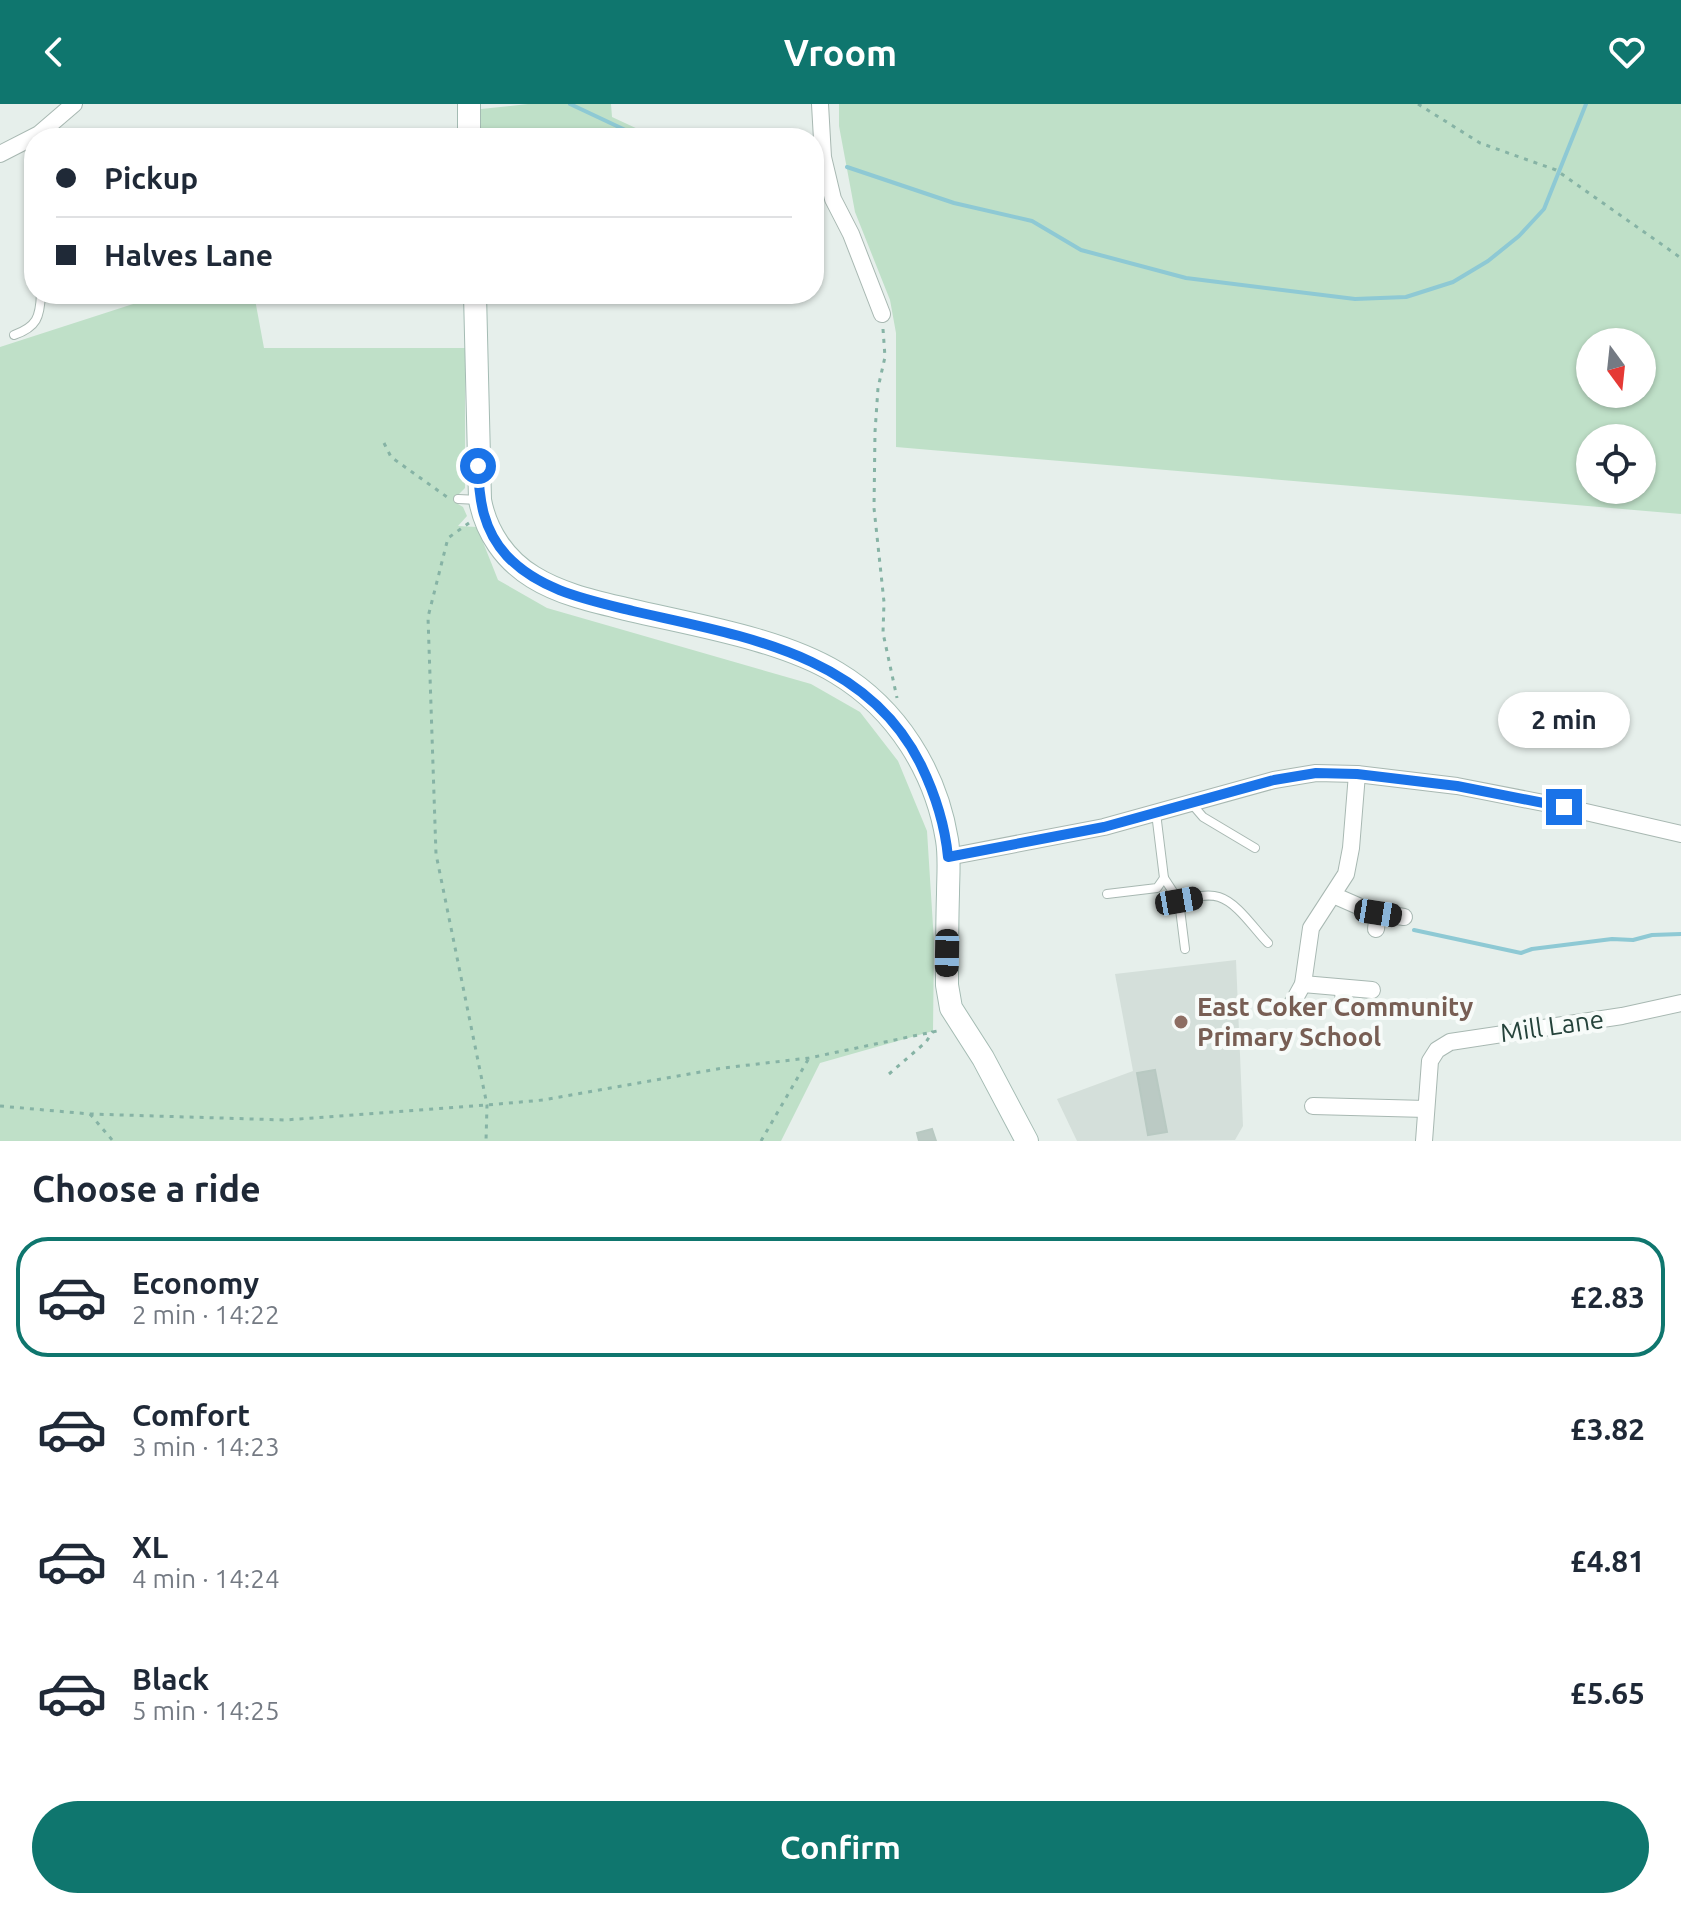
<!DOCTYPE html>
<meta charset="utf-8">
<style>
body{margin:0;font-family:Ubuntu,sans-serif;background:#f2f2f3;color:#1f2937;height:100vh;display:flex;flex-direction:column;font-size:30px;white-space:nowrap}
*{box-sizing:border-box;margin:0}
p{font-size:26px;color:#747a83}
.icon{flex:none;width:44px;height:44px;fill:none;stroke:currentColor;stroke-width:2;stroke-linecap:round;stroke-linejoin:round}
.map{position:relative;height:1037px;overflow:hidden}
.panel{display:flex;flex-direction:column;background:#fff;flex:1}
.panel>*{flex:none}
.banner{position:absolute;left:24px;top:24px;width:800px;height:176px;border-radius:32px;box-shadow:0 2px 6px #0004;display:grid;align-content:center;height:176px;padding:0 32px;background:#fff}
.needle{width:52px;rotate:165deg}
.controls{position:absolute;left:1576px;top:224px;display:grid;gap:16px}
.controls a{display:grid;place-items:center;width:80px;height:80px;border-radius:50%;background:#fff;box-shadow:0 2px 6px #0004;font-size:40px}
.end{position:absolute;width:36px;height:36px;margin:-18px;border:10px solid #1a73e8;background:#fff;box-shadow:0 0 0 4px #fff}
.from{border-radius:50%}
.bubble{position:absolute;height:56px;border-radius:28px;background:#fff;box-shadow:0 2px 6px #0004;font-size:26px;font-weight:700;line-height:56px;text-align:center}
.car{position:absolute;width:24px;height:48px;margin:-24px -12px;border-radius:10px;box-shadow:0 0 6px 2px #0007;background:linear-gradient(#222 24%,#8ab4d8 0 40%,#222 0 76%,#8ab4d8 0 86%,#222 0)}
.banner b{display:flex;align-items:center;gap:28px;height:76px;font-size:30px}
.banner b+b{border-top:2px solid #e0e1e3}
.banner i{width:20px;height:20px;background:#1f2937}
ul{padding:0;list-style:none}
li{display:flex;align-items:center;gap:24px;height:120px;margin:0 16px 12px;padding:0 16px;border:4px solid transparent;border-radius:32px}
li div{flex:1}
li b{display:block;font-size:30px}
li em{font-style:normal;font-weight:700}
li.on{border-color:#0f766e}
li>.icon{width:72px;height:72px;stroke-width:1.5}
h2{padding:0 32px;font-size:36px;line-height:96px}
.action{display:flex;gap:16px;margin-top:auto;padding:16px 32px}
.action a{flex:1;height:92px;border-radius:48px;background:#0f766e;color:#fff;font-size:32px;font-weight:700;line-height:92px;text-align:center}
header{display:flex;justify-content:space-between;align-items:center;height:104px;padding:0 32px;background:#0f766e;color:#fff;font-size:36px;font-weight:700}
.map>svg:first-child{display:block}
</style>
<header><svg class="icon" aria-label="back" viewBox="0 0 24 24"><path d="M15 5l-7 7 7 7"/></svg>Vroom<svg class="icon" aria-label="heart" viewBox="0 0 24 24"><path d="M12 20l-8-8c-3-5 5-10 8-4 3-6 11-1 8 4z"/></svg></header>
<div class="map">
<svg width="1681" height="1037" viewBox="0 0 1681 1037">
<rect width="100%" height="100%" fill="#e6efeb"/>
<polygon fill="#d4dfda" points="1236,856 1243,1022 1235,1036 1077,1037 1057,995 1133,967 1115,870"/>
<g fill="#bfe0c8" fill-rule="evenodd">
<polygon points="528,0 611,0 612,13 640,26 733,34 480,34 481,5"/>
<path d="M839 0H1681V410L896 343V229L890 196 855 108 839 22ZM1642 238V290H1590V238ZM1642 334V386H1590V334Z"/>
<polygon points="164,190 254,190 264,244 465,244 465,384 459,390 458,400 463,403 467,412 458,422 477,423 498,476 547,504 811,580 860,608 898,657 927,727 934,838 933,927 820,959 781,1037 0,1037 0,243"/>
</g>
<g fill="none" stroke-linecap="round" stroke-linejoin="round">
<g stroke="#8ec9d4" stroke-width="4">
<polyline points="570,0 638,32 660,34"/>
<polyline points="847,63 954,99 1032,117 1081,146 1186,174 1355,195 1406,193 1453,178 1488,157 1519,132 1544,105 1586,0"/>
<polyline points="1414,826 1521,849 1532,845 1612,835 1633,836 1652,831 1681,830"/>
</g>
</g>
<g fill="#bbcac4" stroke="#b8c9c2" stroke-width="2">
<polygon points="1155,966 1167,1028 1148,1031 1137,969"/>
<polygon points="932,1025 936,1037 919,1037 917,1029"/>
</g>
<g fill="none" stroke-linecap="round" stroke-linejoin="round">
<g stroke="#a8b8b2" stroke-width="10">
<g id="lane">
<path d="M14 231C37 223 40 213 41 190"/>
<polyline points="458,395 479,396"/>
<polyline points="1191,699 1203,713 1255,744"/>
<polyline points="1164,774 1179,797 1185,845"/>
<polyline points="1107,790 1157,784 1164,774 1156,709"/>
<path d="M1179 797C1190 794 1207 789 1219 793 1238 799 1254 825 1268 839"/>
</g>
</g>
<g stroke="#a8b8b2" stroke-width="18">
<g id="street">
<polyline points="820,0 823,53 833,95 851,130 882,210"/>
<polyline points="0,50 39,30 74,0"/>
<polyline points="948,753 1104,723 1274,676 1316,669 1357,670 1457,682 1564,703 1681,730"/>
<polyline points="1333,791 1372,808 1404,813"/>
<polyline points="1376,825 1378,809"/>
<polyline points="1303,880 1372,886"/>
<polyline points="1343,885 1344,903"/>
<polyline points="1292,900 1303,880 1311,824 1346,770 1351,744 1357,670"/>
<polyline points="1313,1002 1426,1005"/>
<polyline points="1424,1037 1430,957 1437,946 1450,938 1622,912 1681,899"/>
</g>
</g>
<g stroke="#a4bbb3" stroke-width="24">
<g id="secondary">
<polyline points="469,34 469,0"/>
<path d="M475 190 480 396C486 428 505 456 533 473 562 491 597 498 630 506 694 521 781 535 837 569 897 605 936 668 947 736 950 754 948 773 948 790 947 821 947 851 947 881L951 904 983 954 1027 1037"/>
</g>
</g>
<g stroke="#86b3a5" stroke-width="3" stroke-dasharray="4 6" stroke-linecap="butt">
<polyline points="1418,0 1480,39 1556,66 1681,154"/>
<polyline points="883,225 885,253 878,284 875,328 874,404 884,498 883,529 897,594"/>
<polyline points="384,339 391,353 447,393"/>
<polyline points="469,419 448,434 428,513 436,750 487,1001 486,1037"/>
<polyline points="889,970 926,938 933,927"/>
<polyline points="0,1002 90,1010 285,1016 487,1001 543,996 723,964 809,954 942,926"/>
<polyline points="90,1010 113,1037"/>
<polyline points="761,1037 809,954"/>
</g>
<use href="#lane" stroke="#fff" stroke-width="8"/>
<use href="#street" stroke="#fff" stroke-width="16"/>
<use href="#secondary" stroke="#fff" stroke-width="22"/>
</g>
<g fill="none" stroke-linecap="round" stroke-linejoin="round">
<path stroke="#1a73e8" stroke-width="10" d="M478 362C479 396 483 426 507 452 540 487 589 496 633 507 742 532 867 550 921 661 935 690 945 721 948 753L1104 723 1274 676 1316 669 1357 670 1457 682 1564 703"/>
</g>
<circle fill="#8d6e63" stroke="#f7fbf9" stroke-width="3" cx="1181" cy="918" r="8"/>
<g text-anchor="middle" stroke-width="8" stroke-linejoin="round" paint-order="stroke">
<g font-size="26" font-weight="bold" fill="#785e54" stroke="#f7fbf9" text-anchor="start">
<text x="1197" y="912">East Coker Community<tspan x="1197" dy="30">Primary School</tspan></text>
</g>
<g font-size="26" fill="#24423a" stroke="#f7fbf9">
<text transform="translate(1552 922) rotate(-8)" y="9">Mill Lane</text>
</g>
</g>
</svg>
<div class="controls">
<a><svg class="needle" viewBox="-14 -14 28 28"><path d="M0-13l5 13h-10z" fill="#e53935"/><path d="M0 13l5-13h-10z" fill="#747a83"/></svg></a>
<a><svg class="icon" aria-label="locate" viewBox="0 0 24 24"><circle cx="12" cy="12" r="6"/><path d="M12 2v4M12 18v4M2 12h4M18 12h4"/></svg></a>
</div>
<i class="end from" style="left:478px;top:362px"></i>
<i class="end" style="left:1564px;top:703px"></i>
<div class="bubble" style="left:1498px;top:588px;width:132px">2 min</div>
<i class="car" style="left:1179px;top:797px;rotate:80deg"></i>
<i class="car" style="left:1378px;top:809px;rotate:99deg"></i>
<i class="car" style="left:947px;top:849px;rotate:181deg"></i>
<div class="banner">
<b><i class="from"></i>Pickup</b>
<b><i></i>Halves Lane</b>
</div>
</div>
<section class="panel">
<h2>Choose a ride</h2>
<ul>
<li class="on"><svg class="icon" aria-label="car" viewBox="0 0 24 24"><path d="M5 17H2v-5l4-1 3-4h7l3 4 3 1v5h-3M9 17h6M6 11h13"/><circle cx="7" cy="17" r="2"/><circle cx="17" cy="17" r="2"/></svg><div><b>Economy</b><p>2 min · 14:22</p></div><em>£2.83</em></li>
<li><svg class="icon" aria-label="car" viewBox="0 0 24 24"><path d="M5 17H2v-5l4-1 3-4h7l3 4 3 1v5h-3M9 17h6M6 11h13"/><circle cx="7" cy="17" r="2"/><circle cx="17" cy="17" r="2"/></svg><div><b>Comfort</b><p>3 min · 14:23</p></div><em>£3.82</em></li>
<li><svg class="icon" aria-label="car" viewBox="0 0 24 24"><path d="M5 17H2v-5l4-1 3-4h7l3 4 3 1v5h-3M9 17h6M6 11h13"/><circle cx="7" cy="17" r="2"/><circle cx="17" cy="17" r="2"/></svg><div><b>XL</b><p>4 min · 14:24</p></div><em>£4.81</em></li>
<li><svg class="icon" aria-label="car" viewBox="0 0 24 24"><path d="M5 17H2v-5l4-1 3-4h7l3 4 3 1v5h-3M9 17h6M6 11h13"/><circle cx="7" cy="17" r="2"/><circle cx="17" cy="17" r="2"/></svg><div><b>Black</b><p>5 min · 14:25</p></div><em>£5.65</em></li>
</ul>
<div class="action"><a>Confirm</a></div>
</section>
